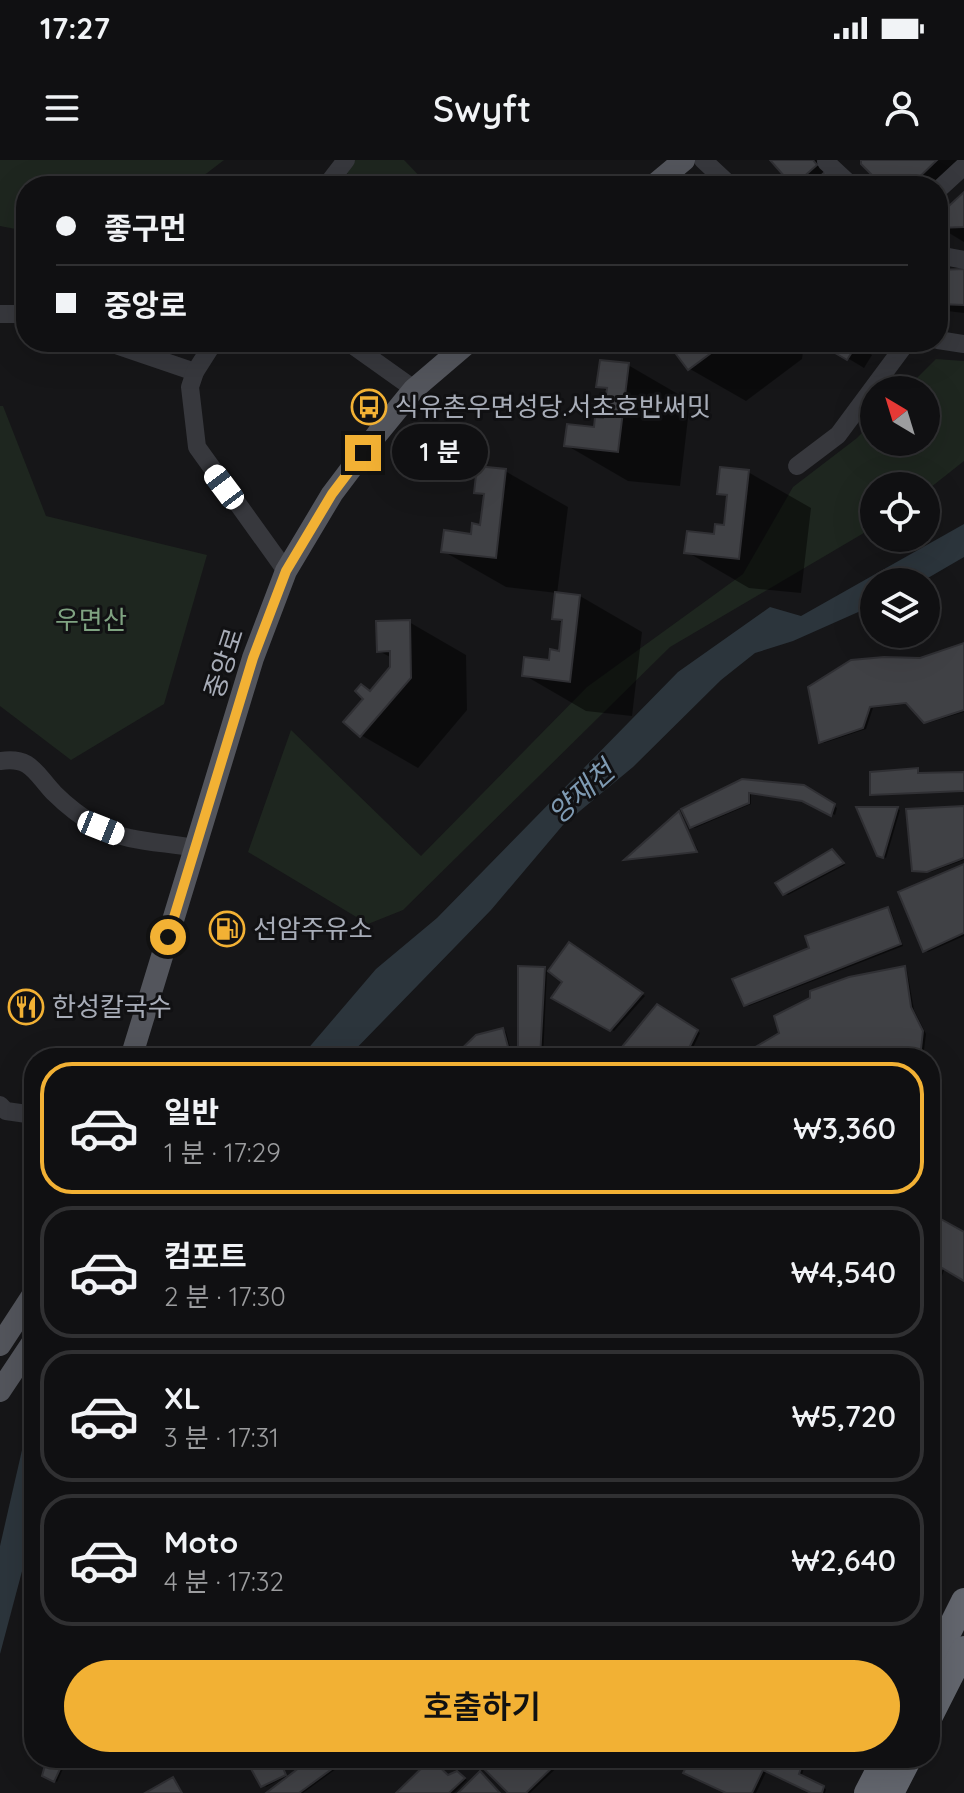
<!DOCTYPE html>
<html lang="ko">
<meta charset="utf-8">
<style>
body{margin:0;font-family:Quicksand,"Noto Sans KR",sans-serif;background:#19191b;color:#f1f3f6;height:100vh;display:flex;flex-direction:column;font-size:30px;white-space:nowrap}
*{box-sizing:border-box;margin:0}
p{font-size:26px;color:#9c9d9f}
.icon{flex:none;width:44px;height:44px;fill:none;stroke:currentColor;stroke-width:2;stroke-linecap:round;stroke-linejoin:round}
.map{position:relative;flex:1;overflow:hidden}
.panel{position:absolute;left:24px;top:888px;width:916px;height:720px;display:flex;flex-direction:column;background:#101012;border-radius:32px;box-shadow:0 8px 32px #0002,0 0 0 2px #303032}
.panel>*{flex:none}
.hud{position:absolute;left:16px;top:16px;width:932px;height:176px;border-radius:32px;box-shadow:0 8px 32px #0002,0 0 0 2px #303032;display:grid;align-content:center;height:176px;padding:0 40px;background:#101012}
.needle{width:52px;rotate:322deg}
.fabs{position:absolute;left:860px;top:216px;display:grid;gap:16px}
.fabs a{display:grid;place-items:center;width:80px;height:80px;border-radius:50%;background:#101012;box-shadow:0 8px 32px #0002,0 0 0 2px #303032;font-size:40px}
.end{position:absolute;width:36px;height:36px;margin:-18px;border:10px solid #f2b134;background:#111;box-shadow:0 0 0 4px #111}
.from{border-radius:50%}
.bubble{position:absolute;height:56px;border-radius:28px;background:#101012;box-shadow:0 8px 32px #0002,0 0 0 2px #303032;font-size:26px;font-weight:600;line-height:56px;text-align:center}
.car{position:absolute;width:24px;height:48px;margin:-24px -12px;border-radius:10px;box-shadow:0 0 6px 2px #0007;background:linear-gradient(#fff 24%,#345 0 40%,#fff 0 76%,#345 0 86%,#fff 0)}
.hud b{display:flex;align-items:center;gap:28px;height:76px;font-size:30px}
.hud b+b{border-top:2px solid #303032}
.hud i{width:20px;height:20px;background:#f1f3f6}
ul{padding:14px 0 0;list-style:none}
li{display:flex;align-items:center;gap:24px;height:132px;margin:0 16px 12px;padding:0 24px;border:4px solid #303032;border-radius:32px}
li div{flex:1}
li b{display:block;font-size:30px}
li em{font-style:normal;font-weight:600}
li.on{border-color:#f2b134}
li>.icon{width:72px;height:72px;stroke-width:1.5}
.primary-button{display:flex;gap:16px;margin-top:auto;padding:16px 40px}
.primary-button a{flex:1;height:92px;border-radius:48px;background:#f2b134;color:#111;font-size:32px;font-weight:600;line-height:92px;text-align:center}
.status{display:flex;justify-content:space-between;align-items:center;height:56px;padding:0 40px;background:#101012;direction:ltr}
.status svg{height:22px;fill:currentColor}
header{display:flex;justify-content:space-between;align-items:center;height:104px;padding:0 40px;background:#101012;font-size:36px;font-weight:600}
.map>svg:first-child{display:block}
</style>
<div class="status"><b>17:27</b><svg viewBox="0 0 49 12"><path d="M0 12V9h3v3zM5 12V6h3v6zM10 12V3h3v9zM15 12V0h3v12zM26 1h20v11H26zM47 4h2v5h-2z"/></svg></div>
<header><svg class="icon" aria-label="menu" viewBox="0 0 24 24"><path d="M4 6h16M4 12h16M4 18h16"/></svg>Swyft<svg class="icon" aria-label="person" viewBox="0 0 24 24"><circle cx="12" cy="8" r="4"/><path d="M4 21q1-7 8-7t8 7"/></svg></header>
<div class="map">
<svg width="964" height="1633" viewBox="0 0 964 1633">
<rect width="100%" height="100%" fill="#161618"/>
<g fill="#1e261f">
<polygon points="0,0 224,0 190,26 26,26 26,71 0,66"/>
<polygon points="350,0 404,0 426,23 423,26 363,26 343,10"/>
<polygon points="936,199 964,201 964,301 926,331 926,326 874,326 874,367 670,487 403,750 368,764 248,692 291,570 421,696 587,527 743,414 793,327 857,278 874,261 874,282 926,282 926,230 905,230"/>
<polygon points="0,246 3,246 46,356 207,395 164,544 71,600 0,546"/>
</g>
<g fill="#2c353c">
<polygon points="964,364 964,397 921,422 874,422 874,445 793,481 755,493 721,520 633,607 563,665 491,750 347,898 300,898 376,809 437,758 678,512 770,447 801,456"/>
<polygon points="34,1259 34,1366 0,1494 0,1386 25,1277"/>
</g>
<g fill="#0007">
<polygon points="772,0 816,0 828,13 851,26 796,26"/>
<polygon points="864,0 962,0 935,26 885,26"/>
<polygon points="964,35 964,82 939,67"/>
<polygon points="964,111 964,153 938,150 938,112"/>
<polygon points="695,182 804,182 802,199 746,241 690,209"/>
<polygon points="821,182 852,182 872,195 864,208"/>
<polygon points="628,205 690,241 680,326 628,321 566,285 596,270 605,260 608,231 598,226"/>
<polygon points="505,311 568,347 557,434 580,436 642,472 632,556 586,551 524,515 551,502 560,493 564,464 554,458 557,433 506,427 443,391 473,376 482,367 486,338 476,332"/>
<polygon points="748,312 811,348 801,433 749,428 687,392 716,376 725,367 729,338 719,333"/>
<polygon points="409,462 466,495 467,550 418,608 361,575 371,532 392,508 392,498 379,491"/>
<polygon points="964,486 964,552 928,563 909,544 873,548 866,569 824,583 821,581 920,500"/>
<polygon points="917,610 921,615 964,614 964,632 872,634"/>
<polygon points="742,621 803,627 837,648 835,655 807,642 751,633 751,644 695,668 692,667"/>
<polygon points="964,648 964,700 931,712 914,710"/>
<polygon points="897,649 900,650 886,698 879,694"/>
<polygon points="679,654 698,690 628,699"/>
<polygon points="832,691 845,705 788,735 784,733"/>
<polygon points="964,708 964,776 928,792 925,790"/>
<polygon points="888,749 891,751 903,786 749,846 746,844 811,789"/>
<polygon points="569,785 645,836 614,871 554,837 565,822"/>
<polygon points="904,808 907,810 914,850 926,874 923,898 741,898"/>
<polygon points="544,809 547,811 543,898 520,898"/>
<polygon points="657,847 700,873 688,898 615,898"/>
<polygon points="503,870 506,872 513,898 455,898"/>
<polygon points="717,892 722,898 705,898"/>
<polygon points="930,1056 964,1074 964,1118 945,1108 930,1148"/>
<polygon points="49,1598 68,1598 57,1622 45,1615"/>
<polygon points="248,1598 280,1598 287,1616 266,1627"/>
<polygon points="284,1598 298,1598 298,1599 291,1604"/>
<polygon points="316,1598 351,1598 303,1633 270,1633"/>
<polygon points="447,1598 469,1598 458,1608"/>
<polygon points="496,1598 567,1598 530,1633 510,1633"/>
<polygon points="693,1598 790,1598 805,1605 801,1618 826,1629 825,1633 815,1633 767,1610 756,1633 730,1633"/>
<polygon points="457,1613 467,1620 454,1633 399,1633"/>
</g>
<g fill="#404145" stroke="#303034" stroke-width="2">
<polygon points="770,0 813,0 817,5 793,26"/>
<polygon points="861,0 937,0 910,26 883,26 861,4"/>
<polygon points="827,10 843,26 810,26"/>
<polygon points="964,32 964,67 938,68 938,56"/>
<polygon points="964,109 964,145 938,144 938,110"/>
<polygon points="692,182 726,182 688,210 676,194"/>
<polygon points="854,182 857,184 847,200 818,183"/>
<polygon points="600,200 629,203 618,292 564,286 567,264 594,267 595,257 603,258 607,228 596,227"/>
<polygon points="477,306 506,309 496,398 441,392 444,370 471,374 472,363 480,365 484,334 474,333"/>
<polygon points="720,307 749,310 739,399 684,393 687,371 714,374 715,364 724,365 727,335 717,334"/>
<polygon points="555,432 580,435 570,522 522,516 524,497 549,500 550,489 559,491 562,460 552,459"/>
<polygon points="410,460 411,518 360,577 343,562 363,539 355,531 361,524 370,531 390,507 390,491 377,492 376,461"/>
<polygon points="964,483 964,550 924,563 906,543 870,547 863,568 819,583 808,527 851,500 884,497 920,498"/>
<polygon points="918,608 918,613 964,612 964,631 870,635 870,612"/>
<polygon points="742,619 804,625 835,644 831,656 802,641 749,633 749,643 690,668 681,649"/>
<polygon points="964,646 964,698 927,712 912,711 906,649"/>
<polygon points="856,647 898,647 883,698 877,696"/>
<polygon points="679,651 697,692 624,700"/>
<polygon points="832,689 844,703 783,735 775,723"/>
<polygon points="964,704 964,773 923,792 898,732"/>
<polygon points="888,747 901,784 744,846 732,819 809,788 805,776"/>
<polygon points="569,782 643,833 610,871 551,838 562,822 548,811"/>
<polygon points="518,806 545,807 540,898 518,898"/>
<polygon points="905,806 911,847 923,871 920,898 737,898 779,873 774,856 810,838 810,831 849,817"/>
<polygon points="657,844 698,870 684,898 613,898"/>
<polygon points="503,868 511,898 452,898 476,875"/>
<polygon points="930,1053 964,1072 964,1121 942,1108 930,1139"/>
<polygon points="47,1598 65,1598 54,1622 42,1616"/>
<polygon points="245,1598 279,1598 286,1615 261,1627"/>
<polygon points="312,1598 347,1598 299,1633 266,1633"/>
<polygon points="445,1598 465,1598 454,1608"/>
<polygon points="493,1598 562,1598 526,1633 508,1633 483,1608"/>
<polygon points="691,1598 795,1598 803,1602 799,1614 824,1626 822,1633 811,1633 763,1610 752,1633 726,1633 683,1613"/>
<polygon points="431,1599 448,1615 457,1611 465,1618 449,1633 396,1633"/>
<polygon points="480,1611 500,1633 458,1633"/>
<polygon points="173,1617 182,1633 145,1633"/>
</g>
<g fill="none" stroke-linecap="round" stroke-linejoin="round">
<g stroke="#37383d" stroke-width="18">
<polyline points="703,0 731,26"/>
<polyline points="828,0 826,2 852,26"/>
<polyline points="326,26 346,0"/>
<polyline points="938,30 964,6"/>
<polyline points="938,95 964,100"/>
<polyline points="0,154 26,154"/>
<polyline points="938,180 964,184"/>
<polyline points="107,182 195,212"/>
<polyline points="214,182 195,212 190,227 197,287 286,411"/>
<polyline points="348,182 414,229"/>
<polyline points="797,306 838,275 907,182"/>
<path d="M0 601C31 596 35 613 54 633 66 645 83 658 98 667 125 682 165 682 195 688"/>
<polyline points="0,945 6,951 34,955"/>
</g>
<g stroke="#53555c" stroke-width="22">
<polyline points="653,26 684,0"/>
<polyline points="131,898 253,498 286,411 332,334 378,273 414,229 469,182"/>
<polyline points="0,1185 34,1133"/>
<polyline points="0,1231 34,1180"/>
</g>
<g stroke="#63666e" stroke-width="26">
<polyline points="930,1509 964,1441"/>
<polyline points="930,1556 964,1489"/>
<polyline points="867,1633 885,1598"/>
<polyline points="891,1633 909,1598"/>
</g>
</g>
<g fill="none" stroke-linecap="round" stroke-linejoin="round">
<polyline stroke="#f2b134" stroke-width="10" points="168,777 253,498 286,411 332,334 363,293"/>
</g>
<defs>
<g id="bus-ring" transform="scale(1.8)"><circle r="9.5" fill="#111113" stroke="#f2b134" stroke-width="1.5"/><path d="M-5-6H5V4H4V6H2V4H-2V6H-4V4H-5ZM-3.5-4V0h7V-4ZM-3.5 1.2v1.5H-2V1.2ZM2 1.2v1.5H3.5V1.2Z" fill="#f2b134"/></g>
<g id="fuel-ring" transform="scale(1.8)"><circle r="9.5" fill="#111113" stroke="#f2b134" stroke-width="1.5"/><path d="M-5.5-6h7V0h2V4h1.3V-2.5L3-4.5l.8-.8L6-3V5H2.5V1h-1V6h-7ZM-4.2-4.7v3.2H.2V-4.7Z" fill="#f2b134"/></g>
<g id="restaurant-ring" transform="scale(1.8)"><circle r="9.5" fill="#111113" stroke="#f2b134" stroke-width="1.5"/><path d="M-5-6h1v4h1v-4h1v4h1v-4h1v5L-1.5 .5V6h-2V.5L-5-1ZM5-6V6H3V1.5H1.5Q1.5-4 5-6Z" fill="#f2b134"/></g>
</defs>
<g fill-rule="evenodd">
<use href="#bus-ring" x="369" y="247"/>
<use href="#fuel-ring" x="227" y="769"/>
<use href="#restaurant-ring" x="26" y="847"/>
</g>
<g text-anchor="middle" stroke-width="6" stroke-linejoin="round" paint-order="stroke">
<g font-size="26" fill="#a8adb8" stroke="#111113" text-anchor="start">
<text x="395" y="256">식유촌우면성당.서초호반써밋</text>
<text x="253" y="778">선암주유소</text>
<text x="52" y="856">한성칼국수</text>
</g>
<g font-size="26" fill="#7fa381" stroke="#111113">
<text x="91" y="469">우면산</text>
</g>
<g font-size="26" fill="#a8adb8" stroke="#111113">
<text transform="translate(224 503) rotate(-72)" y="9">중앙로</text>
</g>
<g font-size="28" font-style="italic" fill="#7f9bb3" stroke="#111113">
<text transform="translate(581 632) rotate(-42)" y="10">양재천</text>
</g>
</g>
</svg>
<div class="fabs">
<a><svg class="needle" viewBox="-14 -14 28 28"><path d="M0-13l5 13h-10z" fill="#e53935"/><path d="M0 13l5-13h-10z" fill="#9c9d9f"/></svg></a>
<a><svg class="icon" aria-label="locate" viewBox="0 0 24 24"><circle cx="12" cy="12" r="6"/><path d="M12 2v4M12 18v4M2 12h4M18 12h4"/></svg></a>
<a><svg class="icon" aria-label="layers" viewBox="0 0 24 24"><path d="M12 4l9 5-9 5-9-5zM3 14l9 5 9-5"/></svg></a>
</div>
<i class="end from" style="left:168px;top:777px"></i>
<i class="end" style="left:363px;top:293px"></i>
<div class="bubble" style="left:392px;top:264px;width:96px">1 분</div>
<i class="car" style="left:224px;top:327px;rotate:323deg"></i>
<i class="car" style="left:101px;top:668px;rotate:112deg"></i>
<div class="hud">
<b><i class="from"></i>좋구먼</b>
<b><i></i>중앙로</b>
</div>
<section class="panel">
<ul>
<li class="on"><svg class="icon" aria-label="car" viewBox="0 0 24 24"><path d="M5 17H2v-5l4-1 3-4h7l3 4 3 1v5h-3M9 17h6M6 11h13"/><circle cx="7" cy="17" r="2"/><circle cx="17" cy="17" r="2"/></svg><div><b>일반</b><p>1 분 · 17:29</p></div><em>₩3,360</em></li>
<li><svg class="icon" aria-label="car" viewBox="0 0 24 24"><path d="M5 17H2v-5l4-1 3-4h7l3 4 3 1v5h-3M9 17h6M6 11h13"/><circle cx="7" cy="17" r="2"/><circle cx="17" cy="17" r="2"/></svg><div><b>컴포트</b><p>2 분 · 17:30</p></div><em>₩4,540</em></li>
<li><svg class="icon" aria-label="car" viewBox="0 0 24 24"><path d="M5 17H2v-5l4-1 3-4h7l3 4 3 1v5h-3M9 17h6M6 11h13"/><circle cx="7" cy="17" r="2"/><circle cx="17" cy="17" r="2"/></svg><div><b>XL</b><p>3 분 · 17:31</p></div><em>₩5,720</em></li>
<li><svg class="icon" aria-label="car" viewBox="0 0 24 24"><path d="M5 17H2v-5l4-1 3-4h7l3 4 3 1v5h-3M9 17h6M6 11h13"/><circle cx="7" cy="17" r="2"/><circle cx="17" cy="17" r="2"/></svg><div><b>Moto</b><p>4 분 · 17:32</p></div><em>₩2,640</em></li>
</ul>
<div class="primary-button"><a>호출하기</a></div>
</section>
</div>
